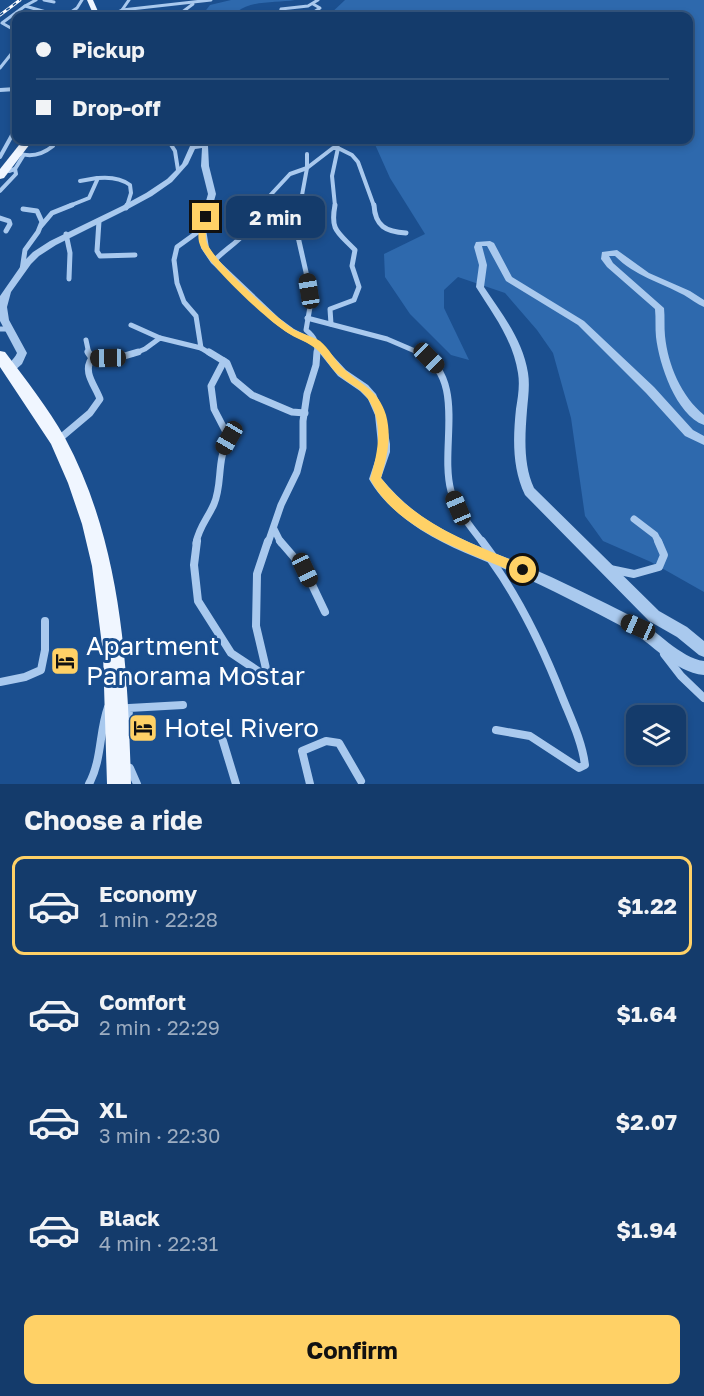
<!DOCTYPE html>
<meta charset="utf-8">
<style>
body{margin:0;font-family:"Golos Text",sans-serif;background:#1d4271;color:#f1f3f6;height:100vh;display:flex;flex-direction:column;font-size:22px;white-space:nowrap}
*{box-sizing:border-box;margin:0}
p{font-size:20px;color:#9dadc1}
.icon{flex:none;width:33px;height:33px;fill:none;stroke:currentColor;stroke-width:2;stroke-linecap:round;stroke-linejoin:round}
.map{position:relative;height:784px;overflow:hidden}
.drawer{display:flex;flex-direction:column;background:#143b6b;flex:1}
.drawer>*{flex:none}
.hud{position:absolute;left:12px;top:12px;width:681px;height:132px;border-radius:12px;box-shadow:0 3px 9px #0003,0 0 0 2px #33557e;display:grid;align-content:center;height:132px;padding:0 24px;background:#143b6b}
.tools{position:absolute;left:626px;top:705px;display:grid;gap:12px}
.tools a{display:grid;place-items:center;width:60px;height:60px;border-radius:12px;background:#143b6b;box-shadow:0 3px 9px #0003,0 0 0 2px #33557e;font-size:30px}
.end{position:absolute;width:27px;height:27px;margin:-14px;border:8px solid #ffd166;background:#111;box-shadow:0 0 0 3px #111}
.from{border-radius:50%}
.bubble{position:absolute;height:42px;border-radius:12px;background:#143b6b;box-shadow:0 3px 9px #0003,0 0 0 2px #33557e;font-size:20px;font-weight:700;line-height:42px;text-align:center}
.car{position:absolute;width:18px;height:36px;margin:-18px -9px;border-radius:8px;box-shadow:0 0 4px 2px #0007;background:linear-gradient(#222 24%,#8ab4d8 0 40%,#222 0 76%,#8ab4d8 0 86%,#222 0)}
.hud b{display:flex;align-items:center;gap:21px;height:57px;font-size:22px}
.hud b+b{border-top:2px solid #33557e}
.hud i{width:15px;height:15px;background:#f1f3f6}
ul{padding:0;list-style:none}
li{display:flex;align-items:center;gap:18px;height:99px;margin:0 12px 9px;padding:0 12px;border:3px solid transparent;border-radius:12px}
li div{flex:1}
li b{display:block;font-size:22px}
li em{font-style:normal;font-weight:700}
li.selected{border-color:#ffd166}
li>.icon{width:54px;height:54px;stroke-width:1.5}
h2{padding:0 24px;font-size:27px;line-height:72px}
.cta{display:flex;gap:12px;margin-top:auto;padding:12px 24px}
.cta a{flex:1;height:69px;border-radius:12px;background:#ffd166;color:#111;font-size:24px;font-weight:700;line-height:69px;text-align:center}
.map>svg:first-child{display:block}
</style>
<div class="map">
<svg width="704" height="784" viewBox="0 0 704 784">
<rect width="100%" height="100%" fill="#1b4f8f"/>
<g fill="#2e69ad">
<path d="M231 0H295C277 3 251 0 237 12L203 14 210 5Z"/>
<polygon points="345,0 704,0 704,592 651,562 603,541 585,516 571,418 553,353 537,330 505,293 458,277 444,290 444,308 469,360 451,355 410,314 385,277 384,254 425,234 390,178 373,140 688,140 688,16 328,16"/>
</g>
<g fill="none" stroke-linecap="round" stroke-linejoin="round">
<g stroke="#a9c9ee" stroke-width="3">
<polyline points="44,0 54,2"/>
<polyline points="25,6 36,0"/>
<polyline points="122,10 129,0"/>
<polyline points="65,16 77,8 82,0"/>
<polyline points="109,16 122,10 211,0"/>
<polyline points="177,16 193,4"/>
<polyline points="268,16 280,14 281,9 308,6 318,0"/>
<polyline points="308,16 320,8 313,4"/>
<polyline points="16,31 2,23 25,6 60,16"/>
<polyline points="0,68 16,48"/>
</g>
<g stroke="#a9c9ee" stroke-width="4">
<polyline points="168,140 175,151 178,170"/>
<polyline points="338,148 352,155 358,162 374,206"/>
<path d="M18 153C31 158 43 154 53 146L46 140"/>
<polyline points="0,157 16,128"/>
<polyline points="9,171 15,169 23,156"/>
<polyline points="80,181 97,178"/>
<polyline points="0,191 16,174 15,169"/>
<polyline points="264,202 290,174 307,168 333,148 338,148 332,176 335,206"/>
<path d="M69 206 89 198 98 178C109 177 121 178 130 185L131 193 127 206"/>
<polyline points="300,206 307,168 307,154"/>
</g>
<g stroke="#a9c9ee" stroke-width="5">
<path d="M300 205V216L296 228 306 272 310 307 306 330C315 337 317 343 317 354"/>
<path d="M374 205C375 226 386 232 406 233"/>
<polyline points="126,208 127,205"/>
<polyline points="0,218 9,221 10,224 6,231"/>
<polyline points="99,221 97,251 100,256 135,255"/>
<polyline points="41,226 52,213 72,205"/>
<polyline points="66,234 70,253 69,279"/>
<path d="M214 261C224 250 236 244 246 232"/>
<polyline points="22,270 25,250 38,232 42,222 37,211 23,209"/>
<polyline points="307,318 387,339 422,354"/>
<path d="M331 324 330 309 354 300 359 287 352 266 355 250C338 232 330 231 335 205"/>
<polyline points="131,325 160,338"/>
<polyline points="0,329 7,329"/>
<polyline points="86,340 89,354"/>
<polyline points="201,348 211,354"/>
<polyline points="133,354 145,349 160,338 201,348 196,316 184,302 177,283 174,260 177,247 202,229"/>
</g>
<g stroke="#a9c9ee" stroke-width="7">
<polyline points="209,352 227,363 234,380 252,395 292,412 305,413"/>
<path d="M420 352C468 381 439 446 451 491 457 511 471 527 483 543"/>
<polyline points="92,358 121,357 138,352"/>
<path d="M58 440 90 413 100 399C95 385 82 372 92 358L88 352"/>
<polyline points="634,519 655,535 659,543"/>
<polyline points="274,529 281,543"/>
<path d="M196 543C199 527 208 518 214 504 223 483 216 460 229 438L214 409 211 386 224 361"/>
<polyline points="268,543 281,505 297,472 303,448 303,421 307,394 316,365 317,352"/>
</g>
<g stroke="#a9c9ee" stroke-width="8">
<polyline points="197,541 194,565 198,601 231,653 267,677"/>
<polyline points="280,541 305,570 325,612"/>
<polyline points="482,541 493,556"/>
<path d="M491 560C522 603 544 650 563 699 572 721 582 742 585 765L579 768 530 736 496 730"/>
<polyline points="610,569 634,574 659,567 664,555 658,541"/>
<polyline points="664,654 681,676 704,698"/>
<polyline points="268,677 256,626 257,574 268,541"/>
<polyline points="0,682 25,677 41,670 45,650 45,621"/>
<polyline points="219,728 236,784"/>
<polyline points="128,731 129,708 183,705"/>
<polyline points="130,768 137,784"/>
<path d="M89 784C102 760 99 732 108 707"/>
<polyline points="310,784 302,751 326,741 339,743 361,781"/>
</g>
<g fill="#a9c9ee" fill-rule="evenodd">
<polygon points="16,87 16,91 0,92 0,88"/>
<path d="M205 144 208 146 209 166 216 194 206 229 209 248 217 259 279 318 294 329 320 342 346 370 368 385 376 394 385 415 390 444V452L381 478C396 496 412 511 432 523 461 541 493 552 524 565 561 581 598 599 635 618 657 630 680 658 704 661V675C673 672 653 643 627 629 589 609 551 589 512 572 481 559 449 548 421 530 401 517 381 500 369 479L378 452V444L375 415 368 399 360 391 338 376 314 346 288 333 273 322 211 263 201 248 198 229 208 194 201 166 202 148 195 149 188 164 172 182 152 196 128 209 56 245 39 256 31 264 11 292 7 307 9 320 27 353 22 364 13 372H5L4 369C8 363 14 360 17 353L0 321V296L25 260 33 252 50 241 122 206 146 193 167 179 182 164 190 146Z"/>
<path d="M490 241 494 243 512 277 584 321 654 387 693 430 704 436V445L685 436 646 393 578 325 506 281 487 246H482L487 265 484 287C502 314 523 340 528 373 530 385 528 398 527 410 525 436 523 464 534 488L659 611 687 627 704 641V657L699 655 677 637 649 621 525 495C512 468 513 438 516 409 518 397 520 385 518 373 513 340 493 314 476 287L479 265 474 247 476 242Z"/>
<path d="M617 250 649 273 690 291 704 300V307C697 304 691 299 684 295 660 282 635 276 615 256H609L613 263 664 308C665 317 664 327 665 336 668 365 681 396 704 415V425C676 415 659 364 656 337 655 328 656 318 655 309L607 267 601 259 602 252Z"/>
</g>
<g fill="#f0f6ff" fill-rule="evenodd">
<polygon points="87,0 93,0 100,16 94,16"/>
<polygon points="23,140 33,140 4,178 0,179 0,169"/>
<path d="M0 351 5 352C26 380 48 408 65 438 122 544 128 667 131 784H107L103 653 92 566 82 524 68 483 51 444 0 367Z"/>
</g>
<g stroke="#fff" stroke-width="3">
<polyline id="rail" points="0,15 20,0"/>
</g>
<use href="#rail" stroke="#1b4f8f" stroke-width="1.5" stroke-dasharray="4" stroke-linecap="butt"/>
</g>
<path fill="#ffd166" d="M204 215 210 217C207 225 204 234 207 243 214 262 277 319 295 330 303 334 312 336 320 341 329 348 335 361 344 369 361 385 378 389 386 415 392 437 387 457 381 478 418 526 473 544 527 566V574H519C467 552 398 531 370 479 378 453 384 423 368 399 361 388 349 384 340 376 329 368 324 353 312 346 305 341 295 338 288 333 269 322 204 262 199 242 197 232 200 224 204 215Z"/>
<defs>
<g id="hotel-square" transform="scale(1.5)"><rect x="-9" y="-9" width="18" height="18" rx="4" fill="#ffd166" stroke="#1b4f8f"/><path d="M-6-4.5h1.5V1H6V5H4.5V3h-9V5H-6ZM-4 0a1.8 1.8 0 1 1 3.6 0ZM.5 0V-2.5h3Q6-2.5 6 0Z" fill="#111"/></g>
</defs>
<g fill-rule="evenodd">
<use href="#hotel-square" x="65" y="661"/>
<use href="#hotel-square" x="143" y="728"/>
</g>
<g text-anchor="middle" stroke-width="6" stroke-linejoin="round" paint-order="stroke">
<g font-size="26" fill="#fff" stroke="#1b4f8f" text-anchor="start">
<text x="86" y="655">Apartment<tspan x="86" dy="30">Panorama Mostar</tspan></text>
<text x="164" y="737">Hotel Rivero</text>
</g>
</g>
</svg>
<div class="tools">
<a><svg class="icon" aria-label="layers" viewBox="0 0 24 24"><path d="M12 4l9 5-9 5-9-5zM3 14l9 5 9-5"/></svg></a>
</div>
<i class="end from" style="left:523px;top:570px"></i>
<i class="end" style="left:206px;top:217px"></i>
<div class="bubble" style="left:226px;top:196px;width:99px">2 min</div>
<i class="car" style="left:309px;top:291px;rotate:351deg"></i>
<i class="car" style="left:108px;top:358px;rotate:269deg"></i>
<i class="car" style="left:429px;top:358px;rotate:135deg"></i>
<i class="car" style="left:229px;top:438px;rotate:210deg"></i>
<i class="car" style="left:458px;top:508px;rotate:337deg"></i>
<i class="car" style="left:305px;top:570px;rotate:155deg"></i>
<i class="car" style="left:638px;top:627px;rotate:294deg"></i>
<div class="hud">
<b><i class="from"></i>Pickup</b>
<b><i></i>Drop-off</b>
</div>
</div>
<section class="drawer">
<h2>Choose a ride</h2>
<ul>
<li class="selected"><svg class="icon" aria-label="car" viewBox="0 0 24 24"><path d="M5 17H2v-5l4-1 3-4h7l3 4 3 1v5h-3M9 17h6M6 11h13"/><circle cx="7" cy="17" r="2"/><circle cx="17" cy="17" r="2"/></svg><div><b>Economy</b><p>1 min · 22:28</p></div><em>$1.22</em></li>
<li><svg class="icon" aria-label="car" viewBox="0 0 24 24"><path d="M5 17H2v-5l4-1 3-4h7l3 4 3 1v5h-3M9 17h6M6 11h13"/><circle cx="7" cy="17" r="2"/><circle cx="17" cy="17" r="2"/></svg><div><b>Comfort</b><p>2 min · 22:29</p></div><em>$1.64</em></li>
<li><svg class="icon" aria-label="car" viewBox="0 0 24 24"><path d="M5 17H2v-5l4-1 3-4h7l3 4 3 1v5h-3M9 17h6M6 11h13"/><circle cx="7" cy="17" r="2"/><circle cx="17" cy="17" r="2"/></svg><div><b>XL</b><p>3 min · 22:30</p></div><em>$2.07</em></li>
<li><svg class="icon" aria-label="car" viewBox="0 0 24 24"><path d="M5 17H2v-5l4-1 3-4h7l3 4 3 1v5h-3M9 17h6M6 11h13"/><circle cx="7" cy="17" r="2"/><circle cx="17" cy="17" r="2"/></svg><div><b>Black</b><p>4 min · 22:31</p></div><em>$1.94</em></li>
</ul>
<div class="cta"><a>Confirm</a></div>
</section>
